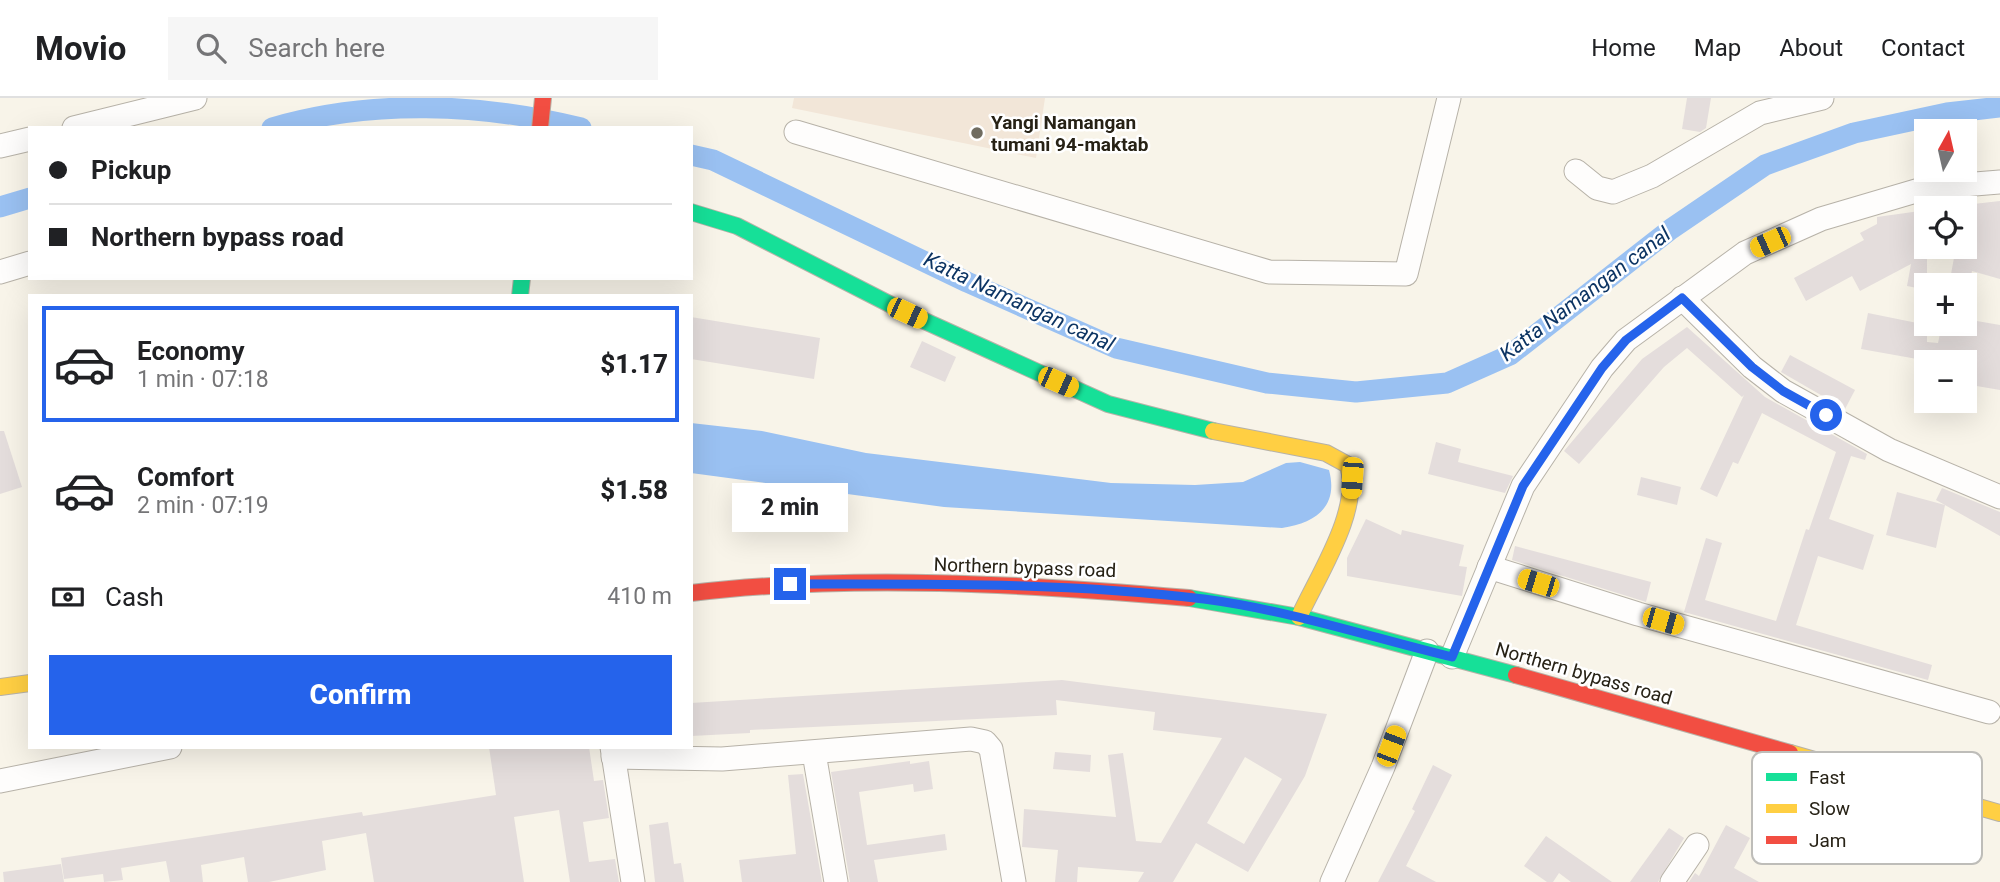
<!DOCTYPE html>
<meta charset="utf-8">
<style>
body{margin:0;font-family:Roboto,sans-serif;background:#f6f6f6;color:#202124;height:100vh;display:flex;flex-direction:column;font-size:26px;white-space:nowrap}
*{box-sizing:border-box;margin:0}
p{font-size:23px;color:#757577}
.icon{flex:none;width:38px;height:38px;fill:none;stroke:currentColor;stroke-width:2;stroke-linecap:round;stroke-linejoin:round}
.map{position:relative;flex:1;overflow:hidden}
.details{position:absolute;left:28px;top:196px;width:665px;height:455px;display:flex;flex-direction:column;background:#fff;border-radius:0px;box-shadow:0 7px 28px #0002}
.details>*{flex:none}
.top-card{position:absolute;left:28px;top:28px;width:665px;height:154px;border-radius:0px;box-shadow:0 7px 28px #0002;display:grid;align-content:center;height:154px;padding:0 21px;background:#fff}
.needle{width:46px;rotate:8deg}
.buttons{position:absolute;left:1914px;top:21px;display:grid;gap:14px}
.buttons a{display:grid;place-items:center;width:63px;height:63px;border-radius:0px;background:#fff;box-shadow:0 7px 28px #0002;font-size:35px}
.end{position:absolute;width:32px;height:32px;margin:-16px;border:9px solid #2563eb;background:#fff;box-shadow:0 0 0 4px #fff}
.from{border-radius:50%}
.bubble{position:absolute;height:49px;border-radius:0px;background:#fff;box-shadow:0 7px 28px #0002;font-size:23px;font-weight:800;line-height:49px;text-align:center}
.car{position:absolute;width:21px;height:42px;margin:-21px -10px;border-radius:9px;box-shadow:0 0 5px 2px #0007;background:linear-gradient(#f5c518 24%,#345 0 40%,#f5c518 0 76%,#345 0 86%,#f5c518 0)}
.top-card b{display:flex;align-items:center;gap:24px;height:66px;font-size:26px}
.top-card b+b{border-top:2px solid #e0e0e0}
.top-card i{width:18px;height:18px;background:#202124}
ul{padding:12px 0 0;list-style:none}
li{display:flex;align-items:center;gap:21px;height:116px;margin:0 14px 10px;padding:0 7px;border:4px solid transparent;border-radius:0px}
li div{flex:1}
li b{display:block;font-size:26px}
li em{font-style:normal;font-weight:800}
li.active{border-color:#2563eb}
li>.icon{width:63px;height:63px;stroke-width:1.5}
.pay{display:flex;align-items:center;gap:18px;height:77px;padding:0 21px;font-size:26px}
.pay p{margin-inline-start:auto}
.cta{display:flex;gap:14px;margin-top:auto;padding:14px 21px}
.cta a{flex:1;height:80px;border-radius:0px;background:#2563eb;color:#fff;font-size:28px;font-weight:800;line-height:80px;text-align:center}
header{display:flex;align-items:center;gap:42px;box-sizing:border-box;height:98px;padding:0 35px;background:#fff;border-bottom:2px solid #e0e0e0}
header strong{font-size:33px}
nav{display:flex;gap:38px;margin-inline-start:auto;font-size:24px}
.search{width:490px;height:63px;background:#f6f6f6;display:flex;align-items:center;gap:18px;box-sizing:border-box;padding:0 24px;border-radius:0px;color:#757577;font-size:26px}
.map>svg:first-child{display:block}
</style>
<header>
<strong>Movio</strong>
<div class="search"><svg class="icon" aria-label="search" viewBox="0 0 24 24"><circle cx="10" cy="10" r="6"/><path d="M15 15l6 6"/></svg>Search here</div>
<nav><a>Home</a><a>Map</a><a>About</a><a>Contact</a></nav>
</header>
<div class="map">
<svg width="2000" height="784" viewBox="0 0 2000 784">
<rect width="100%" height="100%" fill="#f8f4e9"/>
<polygon fill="#f2e6d8" points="794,0 1045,0 1036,60 792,10"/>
<path fill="#9ac1f2" d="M691 325 762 333 866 355 1111 385 1195 387 1243 384 1286 365 1300 364 1329 372C1339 409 1315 425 1282 430L944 409 691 375Z"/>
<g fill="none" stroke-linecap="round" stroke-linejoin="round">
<g stroke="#9ac1f2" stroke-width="21">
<path d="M272 30C370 1 482 5 581 30"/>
<polyline points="691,57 713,62 967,184 1116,250 1267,285 1356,294 1447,285 1510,257 1671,131 1765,67 1854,35 1947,15 2000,9"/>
<polyline points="0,109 30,100"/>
</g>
</g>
<g fill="#e4dddc" fill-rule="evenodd">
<polygon points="1687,0 1711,0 1706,30 1700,34 1682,31"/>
<polygon points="2000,103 2000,181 1972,173 1969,187 1949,187 1956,149 1965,149 1965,107"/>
<polygon points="1927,112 1927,192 1907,188 1911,166 1860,193 1852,178 1806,203 1794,180 1864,142 1860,135 1877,126 1877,119"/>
<polygon points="1868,215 1927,227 1927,244 1938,245 1942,226 1965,226 1965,221 2000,227 2000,292 1965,286 1965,264 1934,264 1861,251"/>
<polygon points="691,219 820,240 814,281 691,261"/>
<polygon points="1687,229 1765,299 1867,356 1865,362 1851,358 1829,421 1874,437 1863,472 1818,458 1796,527 1932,567 1928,582 1684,514 1706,440 1722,445 1705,502 1776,523 1806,431 1809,432 1836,354 1762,315 1738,366 1733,364 1717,399 1700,391 1744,297 1742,299 1687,250 1664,269 1579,366 1564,353 1642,261"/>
<polygon points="922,243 956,259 945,284 910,269"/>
<polygon points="1790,257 1855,292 1845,311 1781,274"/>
<polygon points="0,333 4,333 22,389 0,396"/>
<polygon points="1436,344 1461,351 1458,364 1513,378 1505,395 1428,376"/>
<polygon points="1641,379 1681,389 1677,407 1637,397"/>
<polygon points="1942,390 2000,414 2000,438 1936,402"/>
<polygon points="1897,394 1945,407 1936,450 1886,437"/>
<polygon points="1366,421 1401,437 1402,432 1464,447 1459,468 1467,469 1462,498 1347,478 1347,460"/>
<polygon points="1515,448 1651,484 1646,504 1512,462"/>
<path d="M1062 582 1327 616 1305 678 1248 774 1196 745 1173 784H1138L1144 774 1078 769 1077 784H1055L1058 752 1022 749 1024 711 1116 719 1108 657 1123 655 1136 743 1161 745 1222 640 1153 632 1155 614 1056 602 1057 617 750 632V635L691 638V605ZM1245 659 1282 681 1244 746 1207 725Z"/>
<polygon points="489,649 589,649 594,683 603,682 609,720 583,724 589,764 615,761 619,784 570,784 559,712 514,719 524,784 374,784 366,735 322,743 326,772 269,784 248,784 244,759 201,767 203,784 170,784 166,763 121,770 123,782 104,784 103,776 64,781 61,760 362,714 363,718 496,697"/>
<polygon points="1055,654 1091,657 1090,674 1053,671"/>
<polygon points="910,663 910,666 929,663 933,691 914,694 913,686 859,694 867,747 945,736 947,752 874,762 878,784 850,784 831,674"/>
<polygon points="1433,667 1452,677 1406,768 1436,784 1378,784 1415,713 1412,711"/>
<polygon points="803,676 822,784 742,784 739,762 796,756 788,677"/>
<polygon points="668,724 674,766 681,765 684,784 655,784 649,727"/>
<polygon points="1726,727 1750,740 1734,770 1759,784 1689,784 1695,775 1699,778"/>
<polygon points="1669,730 1684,740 1658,784 1630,784"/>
<polygon points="1546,738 1612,784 1571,784 1559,775 1553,784 1547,784 1524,768"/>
<polygon points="61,766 64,784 4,784 3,774"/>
</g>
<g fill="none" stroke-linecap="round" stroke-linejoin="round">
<g stroke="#b7b2a8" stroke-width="25">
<g id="street">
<polyline points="74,30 195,0"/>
<polyline points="796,34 1269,174 1406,176 1449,0"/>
<polyline points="0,48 30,41"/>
<polyline points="1576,73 1597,90 1613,94 1652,78 1760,15 1822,0"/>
<polyline points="0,174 30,165"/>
<polyline points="1682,200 1752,269 1783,293 1889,352 2000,399"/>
<polyline points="1489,469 1638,516 1989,614"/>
<polyline points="1452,559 1523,388 1602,270 1626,242 1745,155 1821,121 1926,90 2000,84"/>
<polyline points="612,649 633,784"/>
<polyline points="814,655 836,784"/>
<polyline points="613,659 722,661 971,641 985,644 991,651 1014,784"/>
<polyline points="0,683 170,649"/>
<polyline points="1332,784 1383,669 1427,553"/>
<polyline points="1672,784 1697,747"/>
</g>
</g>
<g stroke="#b7b2a8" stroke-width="18">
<g id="fast">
<polyline points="691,114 737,128 907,215 1108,306 1213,333"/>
<polyline points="520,198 522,180"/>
<polyline points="1189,500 1299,519 1516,577"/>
</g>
</g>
<g stroke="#b7b2a8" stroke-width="18">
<g id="slow">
<path d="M1213 333 1326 355 1348 367C1362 412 1318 477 1299 519"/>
<polyline points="0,589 30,585"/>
<polyline points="1790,655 2000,715"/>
</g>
</g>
<g stroke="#b7b2a8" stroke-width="18">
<g id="jam">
<polyline points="540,30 543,0"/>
<path d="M691 495C851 476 1028 486 1189 500"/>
<polyline points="1516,577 1790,655"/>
</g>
</g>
<use href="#street" stroke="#fefdfc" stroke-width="23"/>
<use href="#fast" stroke="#16e098" stroke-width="16"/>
<use href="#slow" stroke="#ffcf43" stroke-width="16"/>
<use href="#jam" stroke="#f24e42" stroke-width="16"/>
</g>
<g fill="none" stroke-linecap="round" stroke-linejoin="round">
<path stroke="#2563eb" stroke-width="9" d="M790 486C927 486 1067 484 1204 501 1288 512 1370 539 1452 559L1523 388 1602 270 1626 242 1682 200 1752 269 1783 293 1826 317"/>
</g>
<circle fill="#706c60" stroke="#fff" stroke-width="2.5" cx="977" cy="35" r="7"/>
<g text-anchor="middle" stroke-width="5" stroke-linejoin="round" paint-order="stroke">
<g font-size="19" font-weight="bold" fill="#272216" stroke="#fff" text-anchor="start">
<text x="991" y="31">Yangi Namangan<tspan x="991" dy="22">tumani 94-maktab</tspan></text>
</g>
<g font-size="19" fill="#272216" stroke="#fff">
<text transform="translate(1025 469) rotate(2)" y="7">Northern bypass road</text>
<text transform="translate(1584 575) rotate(16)" y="7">Northern bypass road</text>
</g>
<g font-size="21" font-style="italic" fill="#0c3463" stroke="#fff">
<text transform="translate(1585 196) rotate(-37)" y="7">Katta Namangan canal</text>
<text transform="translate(1019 204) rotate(25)" y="7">Katta Namangan canal</text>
</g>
</g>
<rect x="1752" y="654" width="230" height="112" rx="10" fill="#fff" stroke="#bebdb9" stroke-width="2"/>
<rect x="1766" y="675" width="31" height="8" fill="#16e098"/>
<rect x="1766" y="706" width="31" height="9" fill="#ffcf43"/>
<rect x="1766" y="738" width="31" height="8" fill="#f24e42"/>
<g font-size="19" fill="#272216">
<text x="1809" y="686">Fast</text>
<text x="1809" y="717">Slow</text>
<text x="1809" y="749">Jam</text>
</g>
</svg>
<div class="buttons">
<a><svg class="needle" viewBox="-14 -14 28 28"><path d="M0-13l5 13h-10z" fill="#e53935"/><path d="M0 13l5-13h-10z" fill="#757577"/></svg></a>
<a><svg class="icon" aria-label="locate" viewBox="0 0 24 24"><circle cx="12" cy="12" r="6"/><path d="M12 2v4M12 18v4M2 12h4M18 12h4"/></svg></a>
<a>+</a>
<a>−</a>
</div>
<i class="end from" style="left:1826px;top:317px"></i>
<i class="end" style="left:790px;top:486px"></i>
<div class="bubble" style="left:732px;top:385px;width:116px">2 min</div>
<i class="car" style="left:1770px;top:144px;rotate:246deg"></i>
<i class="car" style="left:907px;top:215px;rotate:115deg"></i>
<i class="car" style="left:1058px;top:284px;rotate:114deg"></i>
<i class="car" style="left:1352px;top:380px;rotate:184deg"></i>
<i class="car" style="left:1538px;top:485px;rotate:287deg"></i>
<i class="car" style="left:1663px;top:523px;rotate:106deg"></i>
<i class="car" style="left:1391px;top:648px;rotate:21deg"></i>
<div class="top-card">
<b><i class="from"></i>Pickup</b>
<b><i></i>Northern bypass road</b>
</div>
<section class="details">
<ul>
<li class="active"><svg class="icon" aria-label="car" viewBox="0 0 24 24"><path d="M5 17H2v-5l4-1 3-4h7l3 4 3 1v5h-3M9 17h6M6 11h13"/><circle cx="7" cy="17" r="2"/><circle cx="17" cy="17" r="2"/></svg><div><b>Economy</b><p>1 min · 07:18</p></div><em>$1.17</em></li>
<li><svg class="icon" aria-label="car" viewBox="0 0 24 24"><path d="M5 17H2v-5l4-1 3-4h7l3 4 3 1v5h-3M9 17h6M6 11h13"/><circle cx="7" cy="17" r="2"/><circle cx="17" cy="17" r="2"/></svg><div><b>Comfort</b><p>2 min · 07:19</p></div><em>$1.58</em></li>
</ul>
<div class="pay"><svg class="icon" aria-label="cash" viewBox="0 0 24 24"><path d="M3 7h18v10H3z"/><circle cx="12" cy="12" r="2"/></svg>Cash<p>410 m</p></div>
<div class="cta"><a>Confirm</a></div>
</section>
</div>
